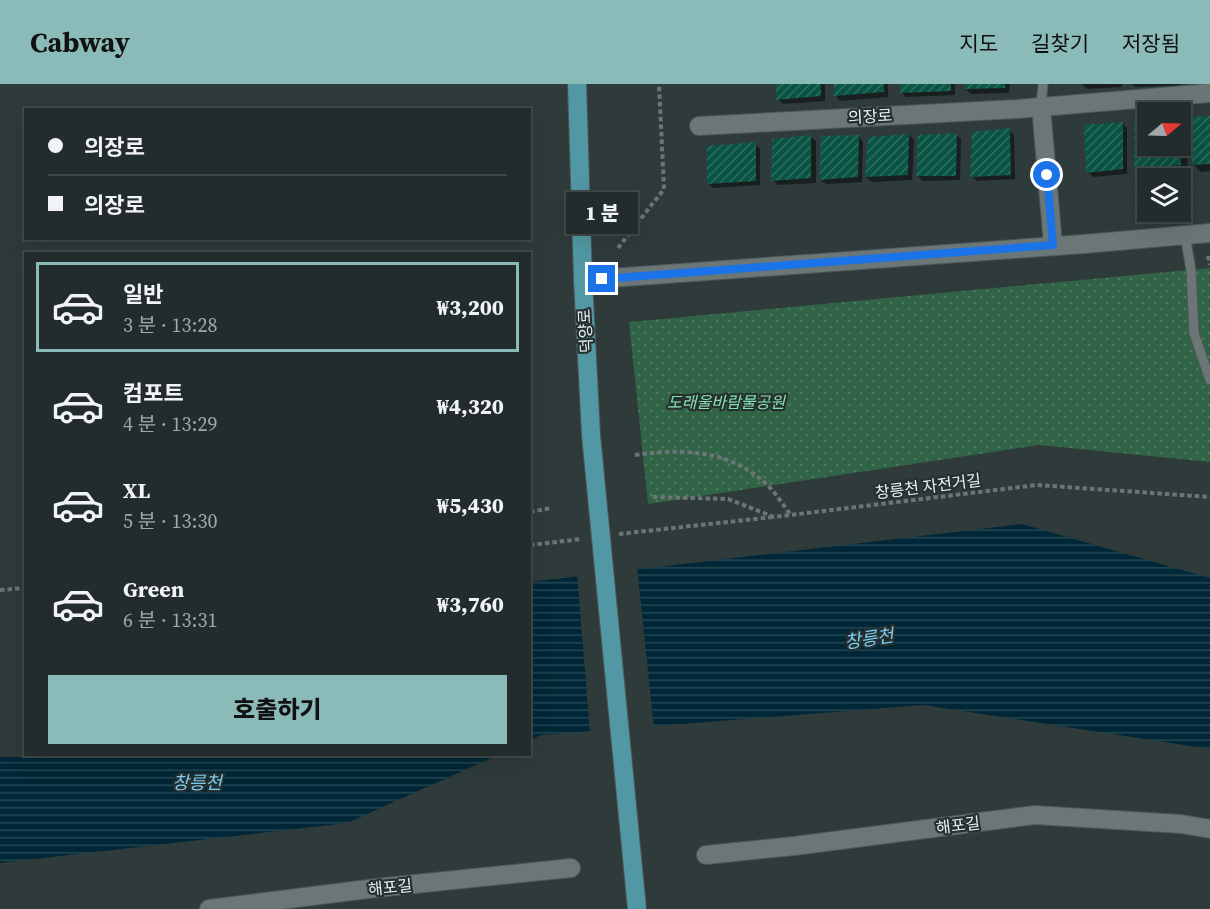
<!DOCTYPE html>
<html lang="ko">
<meta charset="utf-8">
<style>
body{margin:0;font-family:"Source Serif 4","Noto Sans KR",serif;background:#2f3838;color:#f1f3f6;height:100vh;display:flex;flex-direction:column;font-size:22px;white-space:nowrap}
*{box-sizing:border-box;margin:0}
p{font-size:20px;color:#a3a7a9}
.icon{flex:none;width:33px;height:33px;fill:none;stroke:currentColor;stroke-width:2;stroke-linecap:round;stroke-linejoin:round}
.map{position:relative;flex:1;overflow:hidden}
.drawer{position:absolute;left:24px;top:168px;width:507px;height:504px;display:flex;flex-direction:column;background:#232c2c;border-radius:0px;box-shadow:0 6px 24px #0002,0 0 0 2px #404848}
.drawer>*{flex:none}
.guide{position:absolute;left:24px;top:24px;width:507px;height:132px;border-radius:0px;box-shadow:0 6px 24px #0002,0 0 0 2px #404848;display:grid;align-content:center;height:132px;padding:0 24px;background:#232c2c}
.needle{width:39px;rotate:71deg}
.buttons{position:absolute;left:1137px;top:18px;display:grid;gap:12px}
.buttons a{display:grid;place-items:center;width:54px;height:54px;border-radius:0px;background:#232c2c;box-shadow:0 6px 24px #0002,0 0 0 2px #404848;font-size:30px}
.end{position:absolute;width:27px;height:27px;margin:-14px;border:8px solid #1a73e8;background:#fff;box-shadow:0 0 0 3px #fff}
.from{border-radius:50%}
.bubble{position:absolute;height:42px;border-radius:0px;background:#232c2c;box-shadow:0 6px 24px #0002,0 0 0 2px #404848;font-size:20px;font-weight:800;line-height:42px;text-align:center}
.guide b{display:flex;align-items:center;gap:21px;height:57px;font-size:22px}
.guide b+b{border-top:2px solid #404848}
.guide i{width:15px;height:15px;background:#f1f3f6}
ul{padding:10px 0 0;list-style:none}
li{display:flex;align-items:center;gap:18px;height:90px;margin:0 12px 9px;padding:0 12px;border:3px solid transparent;border-radius:0px}
li div{flex:1}
li b{display:block;font-size:22px}
li em{font-style:normal;font-weight:800}
li.selected{border-color:#8bbbb9}
li>.icon{width:54px;height:54px;stroke-width:1.5}
.button{display:flex;gap:12px;margin-top:auto;padding:12px 24px}
.button a{flex:1;height:69px;border-radius:0px;background:#8bbbb9;color:#111;font-size:24px;font-weight:800;line-height:69px;text-align:center}
header{display:flex;align-items:center;gap:36px;box-sizing:border-box;height:84px;padding:0 30px;background:#8bbbb9;color:#111}
header strong{font-size:28px}
nav{display:flex;gap:33px;margin-inline-start:auto;font-size:21px}
.map>svg:first-child{display:block}
</style>
<header>
<strong>Cabway</strong>
<nav><a>지도</a><a>길찾기</a><a>저장됨</a></nav>
</header>
<div class="map">
<svg width="1210" height="825" viewBox="0 0 1210 825">
<defs>
<pattern id="grass-dots" width="8" height="8" patternUnits="userSpaceOnUse" patternTransform="scale(1.5)"><rect width="8" height="8" fill="#316346"/><path d="M2 2h.1M6 6h.1" fill="none" stroke="#4f7a61" stroke-width="1.8" stroke-linecap="round"/></pattern>
<pattern id="water-rules" width="6" height="5" patternUnits="userSpaceOnUse" patternTransform="scale(1.5)"><rect width="6" height="5" fill="#002737"/><path d="M0 2.5h6" fill="none" stroke="#254754"/></pattern>
<pattern id="building-hatch" width="6" height="6" patternUnits="userSpaceOnUse" patternTransform="scale(1.5)"><rect width="6" height="6" fill="#0a5445"/><path d="M-1 1l2-2M0 6l6-6M5 7l2-2" fill="none" stroke="#2e6d60"/></pattern>
</defs>
<rect width="100%" height="100%" fill="#2f3a3a"/>
<polygon fill="url(#grass-dots)" points="1210,184 1210,378 1039,361 648,420 629,238"/>
<g fill="url(#water-rules)">
<polygon points="1022,440 1210,494 1210,665 923,621 541,651 530,656 530,498"/>
<polygon points="31,670 498,670 498,671 347,739 0,779 0,673 28,673"/>
</g>
<polygon fill="#2f3a3a" points="637,482 654,645 590,650 577,489"/>
<g fill="#0007">
<polygon points="777,0 825,0 825,17 783,20 778,15"/>
<polygon points="836,0 888,0 888,13 840,17 836,12"/>
<polygon points="902,0 955,0 955,11 906,13 901,8"/>
<polygon points="966,0 1010,0 1009,9 971,10 966,5"/>
<polygon points="1082,0 1122,0 1122,3 1087,5"/>
<polygon points="1132,0 1181,0 1181,1 1135,3"/>
<polygon points="1210,33 1210,87 1201,88 1193,80"/>
<polygon points="1180,37 1186,42 1188,88 1143,92 1135,85 1148,62 1180,62"/>
<polygon points="1123,39 1127,44 1127,90 1093,93 1088,88"/>
<polygon points="1009,46 1014,51 1015,95 977,97 972,92"/>
<polygon points="909,51 914,56 912,96 871,98 866,93"/>
<polygon points="957,51 961,55 960,96 923,97 918,92"/>
<polygon points="811,53 816,57 816,99 778,101 773,96"/>
<polygon points="859,53 863,58 862,98 826,100 821,96"/>
<polygon points="755,60 760,65 760,101 713,104 708,99"/>
</g>
<g fill="url(#building-hatch)">
<polygon points="776,0 821,0 821,12 776,16"/>
<polygon points="834,0 884,0 884,8 834,12"/>
<polygon points="900,0 951,0 951,7 900,9"/>
<polygon points="965,0 1005,0 1005,4 965,5"/>
<polygon points="1210,32 1210,80 1192,81 1190,33"/>
<polygon points="1148,35 1148,62 1180,62 1181,81 1134,85 1134,36"/>
<polygon points="1123,38 1123,85 1086,89 1084,41"/>
<polygon points="1010,44 1011,91 970,93 972,48"/>
<polygon points="957,49 956,92 916,92 918,51"/>
<polygon points="909,50 908,91 865,93 868,53"/>
<polygon points="811,51 811,94 771,97 772,55"/>
<polygon points="859,51 858,93 819,96 821,52"/>
<polygon points="756,58 756,97 707,100 707,62"/>
</g>
<g fill="none" stroke-linecap="round" stroke-linejoin="round">
<g stroke="#4e5757" stroke-width="11">
<g id="service">
<polyline points="1041,22 1043,0"/>
<polyline points="1185,151 1191,186 1194,249 1210,296"/>
</g>
</g>
<g stroke="#4e5757" stroke-width="20">
<g id="minor">
<polyline points="1041,22 1053,161"/>
<polyline points="699,42 1017,25 1210,9"/>
<polyline points="706,771 794,762 1035,731 1181,740 1210,745"/>
<polyline points="209,825 376,804 571,784"/>
</g>
</g>
<g stroke="#4e5757" stroke-width="20">
<polyline id="tertiary" points="583,196 1084,160 1210,149"/>
</g>
<g stroke="#4e5757" stroke-width="20">
<polyline id="primary" points="577,0 583,196 591,351"/>
</g>
<g stroke="#6c7575" stroke-width="4" stroke-dasharray="4.5 3" stroke-linecap="butt">
<polyline points="618,164 664,105 659,0"/>
<polyline points="1208,172 1210,181"/>
<path d="M635 371C683 364 731 366 767 401 776 409 783 421 791 431"/>
<polyline points="653,413 728,415 774,433 1037,401 1210,413"/>
<polyline points="530,428 551,424"/>
<polyline points="619,450 773,433"/>
<polyline points="530,461 582,455"/>
<polyline points="0,506 26,504"/>
</g>
<use href="#service" stroke="#6b7777" stroke-width="9"/>
<use href="#minor" stroke="#6b7777" stroke-width="18"/>
<use href="#tertiary" stroke="#6b7777" stroke-width="18"/>
<use href="#primary" stroke="#5198a4" stroke-width="18"/>
<g stroke="#4e5757" stroke-width="20" stroke-linecap="butt">
<polyline id="primary-bridge" points="591,351 637,825"/>
</g>
<use href="#primary-bridge" stroke="#5198a4" stroke-width="18"/>
</g>
<g fill="none" stroke-linecap="round" stroke-linejoin="round">
<polyline stroke="#1a73e8" stroke-width="8" points="602,195 1053,161 1047,91"/>
</g>
<g text-anchor="middle" stroke-width="4.5" stroke-linejoin="round" paint-order="stroke">
<g font-size="16" fill="#eaf1f1" stroke="#263030">
<text transform="translate(870 32) rotate(-3)" y="6">의장로</text>
<text transform="translate(585 247) rotate(-93)" y="6">덕양로</text>
<text transform="translate(928 402) rotate(-7)" y="6">창릉천 자전거길</text>
<text transform="translate(958 741) rotate(-7)" y="6">해포길</text>
<text transform="translate(390 803) rotate(-6)" y="6">해포길</text>
</g>
<g font-size="16" font-style="italic" fill="#85e2aa" stroke="#263030">
<text x="726" y="324">도래울바람물공원</text>
</g>
<g font-size="18" font-style="italic" fill="#7dcdf4" stroke="#263030">
<text transform="translate(869 555) rotate(-9)" y="6">창릉천</text>
<text x="197" y="705">창릉천</text>
</g>
</g>
</svg>
<div class="buttons">
<a><svg class="needle" viewBox="-14 -14 28 28"><path d="M0-13l5 13h-10z" fill="#e53935"/><path d="M0 13l5-13h-10z" fill="#a3a7a9"/></svg></a>
<a><svg class="icon" aria-label="layers" viewBox="0 0 24 24"><path d="M12 4l9 5-9 5-9-5zM3 14l9 5 9-5"/></svg></a>
</div>
<i class="end from" style="left:1047px;top:91px"></i>
<i class="end" style="left:602px;top:195px"></i>
<div class="bubble" style="left:566px;top:108px;width:72px">1 분</div>
<div class="guide">
<b><i class="from"></i>의장로</b>
<b><i></i>의장로</b>
</div>
<section class="drawer">
<ul>
<li class="selected"><svg class="icon" aria-label="car" viewBox="0 0 24 24"><path d="M5 17H2v-5l4-1 3-4h7l3 4 3 1v5h-3M9 17h6M6 11h13"/><circle cx="7" cy="17" r="2"/><circle cx="17" cy="17" r="2"/></svg><div><b>일반</b><p>3 분 · 13:28</p></div><em>₩3,200</em></li>
<li><svg class="icon" aria-label="car" viewBox="0 0 24 24"><path d="M5 17H2v-5l4-1 3-4h7l3 4 3 1v5h-3M9 17h6M6 11h13"/><circle cx="7" cy="17" r="2"/><circle cx="17" cy="17" r="2"/></svg><div><b>컴포트</b><p>4 분 · 13:29</p></div><em>₩4,320</em></li>
<li><svg class="icon" aria-label="car" viewBox="0 0 24 24"><path d="M5 17H2v-5l4-1 3-4h7l3 4 3 1v5h-3M9 17h6M6 11h13"/><circle cx="7" cy="17" r="2"/><circle cx="17" cy="17" r="2"/></svg><div><b>XL</b><p>5 분 · 13:30</p></div><em>₩5,430</em></li>
<li><svg class="icon" aria-label="car" viewBox="0 0 24 24"><path d="M5 17H2v-5l4-1 3-4h7l3 4 3 1v5h-3M9 17h6M6 11h13"/><circle cx="7" cy="17" r="2"/><circle cx="17" cy="17" r="2"/></svg><div><b>Green</b><p>6 분 · 13:31</p></div><em>₩3,760</em></li>
</ul>
<div class="button"><a>호출하기</a></div>
</section>
</div>
